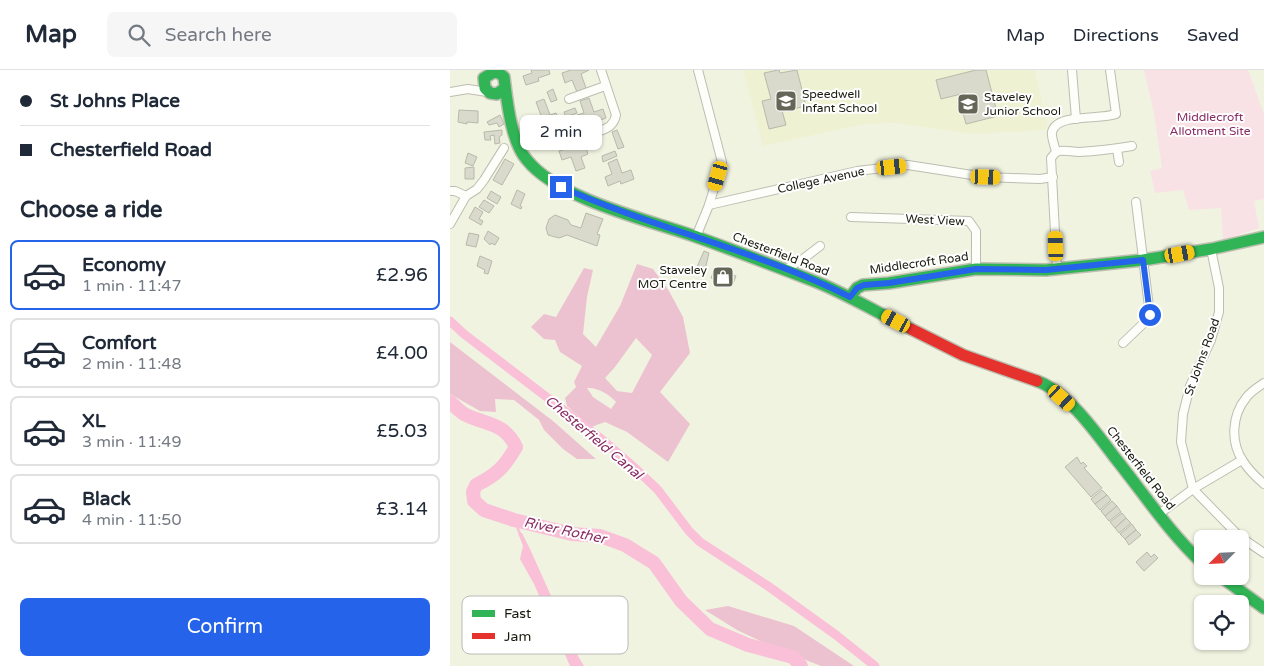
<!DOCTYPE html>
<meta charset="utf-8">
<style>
body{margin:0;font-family:"Varela Round",sans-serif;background:#f6f6f7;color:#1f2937;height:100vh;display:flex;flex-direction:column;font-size:19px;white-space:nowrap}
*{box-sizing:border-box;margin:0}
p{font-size:16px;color:#747a83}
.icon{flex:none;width:28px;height:28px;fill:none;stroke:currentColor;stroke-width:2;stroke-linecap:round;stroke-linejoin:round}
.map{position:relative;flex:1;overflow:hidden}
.details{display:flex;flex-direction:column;background:#fff;width:450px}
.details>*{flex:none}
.guide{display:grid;align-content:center;height:110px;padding:0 20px;background:#fff}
.needle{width:32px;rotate:246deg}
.tools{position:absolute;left:744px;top:460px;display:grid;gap:10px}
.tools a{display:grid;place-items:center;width:55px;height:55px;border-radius:8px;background:#fff;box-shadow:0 1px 4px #0004;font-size:25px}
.end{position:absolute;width:22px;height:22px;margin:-11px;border:6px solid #2563eb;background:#fff;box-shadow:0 0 0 2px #fff}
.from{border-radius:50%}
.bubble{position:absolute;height:35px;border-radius:8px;background:#fff;box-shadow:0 1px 4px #0004;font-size:16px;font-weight:600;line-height:35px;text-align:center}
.car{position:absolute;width:15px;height:30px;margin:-15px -8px;border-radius:6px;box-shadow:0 0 4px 1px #0007;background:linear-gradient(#f5c518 24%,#345 0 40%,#f5c518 0 76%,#345 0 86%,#f5c518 0)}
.guide b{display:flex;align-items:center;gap:18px;height:48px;font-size:19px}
.guide b+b{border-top:1px solid #e0e1e3}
.guide i{width:12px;height:12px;background:#1f2937}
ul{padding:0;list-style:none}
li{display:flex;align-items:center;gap:15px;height:70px;margin:0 10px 8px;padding:0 10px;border:2px solid #e0e1e3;border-radius:8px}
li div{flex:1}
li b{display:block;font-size:19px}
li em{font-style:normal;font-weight:600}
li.selected{border-color:#2563eb}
li>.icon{width:45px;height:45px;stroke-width:1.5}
h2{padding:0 20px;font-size:22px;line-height:60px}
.button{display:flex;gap:10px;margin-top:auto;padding:10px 20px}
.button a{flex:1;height:58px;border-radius:8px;background:#2563eb;color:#fff;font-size:20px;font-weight:600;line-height:58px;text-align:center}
header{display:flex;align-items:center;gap:30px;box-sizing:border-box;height:70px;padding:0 25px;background:#fff;border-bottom:1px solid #e0e1e3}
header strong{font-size:24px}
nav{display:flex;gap:28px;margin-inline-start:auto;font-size:18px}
.search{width:350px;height:45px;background:#f6f6f7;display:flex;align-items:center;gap:12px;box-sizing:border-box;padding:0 18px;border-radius:8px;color:#747a83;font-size:19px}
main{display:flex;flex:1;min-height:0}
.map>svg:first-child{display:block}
</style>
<header>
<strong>Map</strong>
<div class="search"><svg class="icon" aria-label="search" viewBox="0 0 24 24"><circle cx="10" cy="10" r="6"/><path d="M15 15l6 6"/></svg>Search here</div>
<nav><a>Map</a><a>Directions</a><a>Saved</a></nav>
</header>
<main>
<section class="details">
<div class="guide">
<b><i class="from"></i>St Johns Place</b>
<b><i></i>Chesterfield Road</b>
</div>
<h2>Choose a ride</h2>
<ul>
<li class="selected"><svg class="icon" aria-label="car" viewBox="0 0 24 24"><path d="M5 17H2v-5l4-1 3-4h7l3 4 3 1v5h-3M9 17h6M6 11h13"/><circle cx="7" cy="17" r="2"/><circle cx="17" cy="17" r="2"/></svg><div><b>Economy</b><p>1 min · 11:47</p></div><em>£2.96</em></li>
<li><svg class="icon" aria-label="car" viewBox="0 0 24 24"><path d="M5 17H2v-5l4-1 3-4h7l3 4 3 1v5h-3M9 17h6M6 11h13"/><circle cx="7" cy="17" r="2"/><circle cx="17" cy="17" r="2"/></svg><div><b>Comfort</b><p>2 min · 11:48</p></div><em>£4.00</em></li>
<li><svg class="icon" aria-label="car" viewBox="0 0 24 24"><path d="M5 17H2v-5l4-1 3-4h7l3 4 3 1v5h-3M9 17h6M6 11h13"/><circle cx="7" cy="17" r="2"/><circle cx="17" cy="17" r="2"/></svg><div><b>XL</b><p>3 min · 11:49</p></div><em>£5.03</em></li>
<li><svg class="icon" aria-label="car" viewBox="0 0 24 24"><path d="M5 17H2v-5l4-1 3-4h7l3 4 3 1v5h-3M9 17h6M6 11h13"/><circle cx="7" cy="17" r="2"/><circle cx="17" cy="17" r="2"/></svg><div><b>Black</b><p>4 min · 11:50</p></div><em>£3.14</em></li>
</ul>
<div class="button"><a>Confirm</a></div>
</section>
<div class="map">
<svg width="814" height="596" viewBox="0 0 814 596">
<rect width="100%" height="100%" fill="#f1f3e1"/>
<polygon fill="#eef2d3" points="293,0 585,0 598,60 522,64 445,53 414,54 313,76"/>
<polygon fill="#f9e2e5" points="694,0 798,0 814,44 814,129 804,131 809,158 773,170 771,138 739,140 733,120 705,123 700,101 712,98 704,43"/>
<g fill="#edc2d0" fill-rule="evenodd">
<path d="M187 194 203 199 219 221 233 247 240 283 210 322 240 354 218 392 177 362 155 352 141 357 117 336 115 328 126 317 124 312 132 296 110 282 105 270 94 269 81 257 94 244 106 247 134 198 143 200 137 227 133 264 146 277 170 236ZM186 268 202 285 182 323 167 321 155 308 165 297ZM137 318C147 317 159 324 166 332L161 339 143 327Z"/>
<polygon points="0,272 103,351 146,389 127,389 113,379 94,360 89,350 64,330 45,329 46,342 30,341 0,324"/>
<polygon points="278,536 344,556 404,596 371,596 323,577 287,560 255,540"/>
</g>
<polygon fill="#f9c0d8" points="68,463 72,463 80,479 128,586 134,596 120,596 84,514 70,489 73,476"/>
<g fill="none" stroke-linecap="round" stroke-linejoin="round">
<polyline stroke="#f9c0d8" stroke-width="2.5" points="64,450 71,466"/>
<polyline stroke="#f9c0d8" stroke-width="9" points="0,251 14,264 149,367 186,399 208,420 239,461 250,472 318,516 386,565 425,596"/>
<path stroke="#f9c0d8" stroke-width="14" d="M0 332C5 336 10 342 16 345 37 355 55 353 66 377 55 396 47 405 26 415L23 422 24 431 34 440 64 450 122 464 150 466 175 475 204 493 231 531 260 559 298 575 343 587 351 596"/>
</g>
<g fill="#d9dacc" stroke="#b7b9aa">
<polygon points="81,0 99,0 100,4 88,8 89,11 76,15 73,6 82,3"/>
<polygon points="121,0 139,0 131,4 136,18 127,22 122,10 115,13 112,3"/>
<polygon points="328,0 329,0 330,3 347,0 356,36 343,39 342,35 331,37 336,55 319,59 312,31 321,29 314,3"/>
<polygon points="526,0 536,0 548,46 516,54 509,28 516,27 515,23 491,29 486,10"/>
<polygon points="103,19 107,30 101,32 97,22"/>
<polygon points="139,28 144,42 153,39 156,48 143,53 142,50 130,55 127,45 134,43 130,31"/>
<polygon points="94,29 100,45 106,43 109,51 89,59 86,51 92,48 86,32"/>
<polygon points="125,38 127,43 116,47 114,42"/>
<polygon points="9,40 28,41 28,53 17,52 17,54 8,52"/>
<polygon points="50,45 54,54 49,57 47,53 39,55 37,52"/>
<polygon points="52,60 52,65 49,67 50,73 45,74 44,65 40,66 41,70 35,70 34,62"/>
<polygon points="167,60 174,77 168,79 162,62"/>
<polygon points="135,75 138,84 131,87 135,98 126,101 121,87 112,90 109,81 122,77 123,79"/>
<polygon points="165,81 167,86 153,92 152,86"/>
<polygon points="18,83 27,87 23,96 15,93"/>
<polygon points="55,89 64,94 52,115 43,110"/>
<polygon points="167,89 172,103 181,100 184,109 171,114 170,111 158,116 155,107 162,104 158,93"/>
<polygon points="24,97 24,109 15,109 15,98"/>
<polygon points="67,120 75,124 70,136 72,137 71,139 61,134"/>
<polygon points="41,121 51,127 47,134 37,128"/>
<polygon points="34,130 44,136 39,143 29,137"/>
<polygon points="25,137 33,142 29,149 33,151 31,155 19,148"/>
<polygon points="136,143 153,149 147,164 150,165 147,176 117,165 109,168 98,165 96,158 99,149 105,145 118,150 121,155 131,158"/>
<polygon points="38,161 49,168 45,175 41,173 40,175 34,169"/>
<polygon points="19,163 29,165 26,177 16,175"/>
<polygon points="254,181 259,183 255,200 247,197"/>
<polygon points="30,186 42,191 38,204 34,203 35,200 27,196"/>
<polygon points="265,198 286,206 282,216 261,208"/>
<polygon points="627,387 631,394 633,392 637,396 634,398 652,418 641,427 615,397"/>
<polygon points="652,420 657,425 645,434 641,429"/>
<polygon points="657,425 661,430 650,440 645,434"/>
<polygon points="662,431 667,436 655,446 651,441"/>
<polygon points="667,436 671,442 659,451 655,446"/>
<polygon points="672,443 676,448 665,458 660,452"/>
<polygon points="676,448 681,453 669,463 665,458"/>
<polygon points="682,454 686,460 675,469 670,464"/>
<polygon points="686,460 691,465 679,475 675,469"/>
<polygon points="697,482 701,487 704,484 708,488 694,501 686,492"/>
</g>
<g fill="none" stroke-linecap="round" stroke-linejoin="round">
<g stroke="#bcbeb0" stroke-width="10">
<g id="street">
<polyline points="622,0 626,49"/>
<polyline points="0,22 18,19 37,22"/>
<polyline points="119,29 155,16"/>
<path d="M150 61C158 58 164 55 166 45L151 0"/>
<polyline points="667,79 669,92"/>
<path d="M606 82C613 79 621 82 629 82 647 81 664 79 682 76"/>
<polyline points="0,121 5,121 16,126"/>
<polyline points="259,135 407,101 458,95 535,107 590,109 603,107"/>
<polyline points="401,147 519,151 526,161 526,199"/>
<polyline points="0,154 16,126 27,119 34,110 54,78"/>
<polyline points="246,167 259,135 272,92 248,0"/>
<polyline points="761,179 769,218 769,242 761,270 740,316 733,344 731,372 743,419 789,466 814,483"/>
<path d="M607 199 601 88 606 82C605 76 601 68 602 62 606 43 650 50 666 44L660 0"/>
<polyline points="334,200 353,189 370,176"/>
<polyline points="673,273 697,250 700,245 686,132"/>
<path d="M814 313C808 317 800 322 796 328 782 345 780 372 793 391 798 399 807 408 814 414"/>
<polyline points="709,444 743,419 792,390"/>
</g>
</g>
<g stroke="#bcbeb0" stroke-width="14">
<g id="fast">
<path d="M55 18 47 24 40 23 35 18 34 8 44 2 49 3 54 7C57 31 61 72 77 90 108 129 198 150 244 166 286 181 328 197 369 213 400 226 430 244 461 259"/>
<polyline points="400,227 407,218 413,215 439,213 526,199 596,200 693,190 761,179 814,167"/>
<path d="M587 311C618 322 647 364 666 389 694 424 719 462 752 493"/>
<polyline points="770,506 814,538"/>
</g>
</g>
<g stroke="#bcbeb0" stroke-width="14">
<polyline id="jam" points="461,259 513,285 587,311"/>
</g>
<use href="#street" stroke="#fdfdfa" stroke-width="8"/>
<use href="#fast" stroke="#30b455" stroke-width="11"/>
<use href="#jam" stroke="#e5322d" stroke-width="11"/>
</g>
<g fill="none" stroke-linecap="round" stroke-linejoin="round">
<path stroke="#2563eb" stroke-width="6" d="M111 117C205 159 309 181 400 227L407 218 414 215 439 213 526 199 596 200 693 190 700 245"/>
</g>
<defs>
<g id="school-square" transform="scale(1.125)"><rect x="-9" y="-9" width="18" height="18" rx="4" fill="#656658" stroke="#fff"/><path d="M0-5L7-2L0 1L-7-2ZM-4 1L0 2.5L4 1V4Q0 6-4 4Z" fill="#fff"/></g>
<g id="shop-square" transform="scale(1.125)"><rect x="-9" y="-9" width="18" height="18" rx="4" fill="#656658" stroke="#fff"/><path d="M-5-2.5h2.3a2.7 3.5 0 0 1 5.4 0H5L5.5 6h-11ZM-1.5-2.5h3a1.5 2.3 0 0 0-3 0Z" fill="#fff"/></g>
</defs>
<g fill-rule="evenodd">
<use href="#school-square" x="336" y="31"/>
<use href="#school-square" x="518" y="34"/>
<use href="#shop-square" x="273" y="207"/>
</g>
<g text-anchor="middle" stroke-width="4" stroke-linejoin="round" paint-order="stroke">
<g font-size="12" fill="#191a0e" stroke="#fff" text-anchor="start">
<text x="352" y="28">Speedwell<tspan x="352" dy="14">Infant School</tspan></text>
<text x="534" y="31">Staveley<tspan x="534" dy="14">Junior School</tspan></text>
<text x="257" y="204" text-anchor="end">Staveley<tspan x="257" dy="14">MOT Centre</tspan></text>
</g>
<g font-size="12" fill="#882b63" stroke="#fff">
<text x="760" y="51">Middlecroft<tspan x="760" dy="14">Allotment Site</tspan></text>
</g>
<g font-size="12" fill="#191a0e" stroke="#fff">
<text transform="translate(371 110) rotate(-12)" y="4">College Avenue</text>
<text transform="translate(485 150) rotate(3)" y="4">West View</text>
<text transform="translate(331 184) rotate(21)" y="4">Chesterfield Road</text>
<text transform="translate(469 193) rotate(-8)" y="4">Middlecroft Road</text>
<text transform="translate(752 287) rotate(-70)" y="4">St Johns Road</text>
<text transform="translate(691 398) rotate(52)" y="4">Chesterfield Road</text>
</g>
<g font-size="14" font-style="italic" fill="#8a2d64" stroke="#fff">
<text transform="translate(144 367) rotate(40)" y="5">Chesterfield Canal</text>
<text transform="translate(115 460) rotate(12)" y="5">River Rother</text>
</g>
</g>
<rect x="12" y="526" width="166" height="58" rx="8" fill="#fff" stroke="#babab7" stroke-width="1"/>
<rect x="22" y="540" width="23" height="7" fill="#30b455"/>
<rect x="22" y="563" width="23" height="6" fill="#e5322d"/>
<g font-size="14" fill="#191a0e">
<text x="54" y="548">Fast</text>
<text x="54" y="571">Jam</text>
</g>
</svg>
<div class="tools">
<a><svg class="needle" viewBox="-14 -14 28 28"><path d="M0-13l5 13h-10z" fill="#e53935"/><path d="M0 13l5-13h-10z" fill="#747a83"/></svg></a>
<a><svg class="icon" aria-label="locate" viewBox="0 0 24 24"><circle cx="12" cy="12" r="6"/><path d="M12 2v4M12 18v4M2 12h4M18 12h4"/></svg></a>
</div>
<i class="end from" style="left:700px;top:245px"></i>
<i class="end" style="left:111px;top:117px"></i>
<div class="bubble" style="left:70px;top:45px;width:82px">2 min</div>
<i class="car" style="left:442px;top:97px;rotate:84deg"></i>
<i class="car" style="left:268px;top:106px;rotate:196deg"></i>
<i class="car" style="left:536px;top:107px;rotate:92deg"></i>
<i class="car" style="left:606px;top:176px;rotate:358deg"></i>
<i class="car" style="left:730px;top:184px;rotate:80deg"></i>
<i class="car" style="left:446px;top:251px;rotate:298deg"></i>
<i class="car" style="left:612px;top:328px;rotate:132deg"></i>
</div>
</main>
